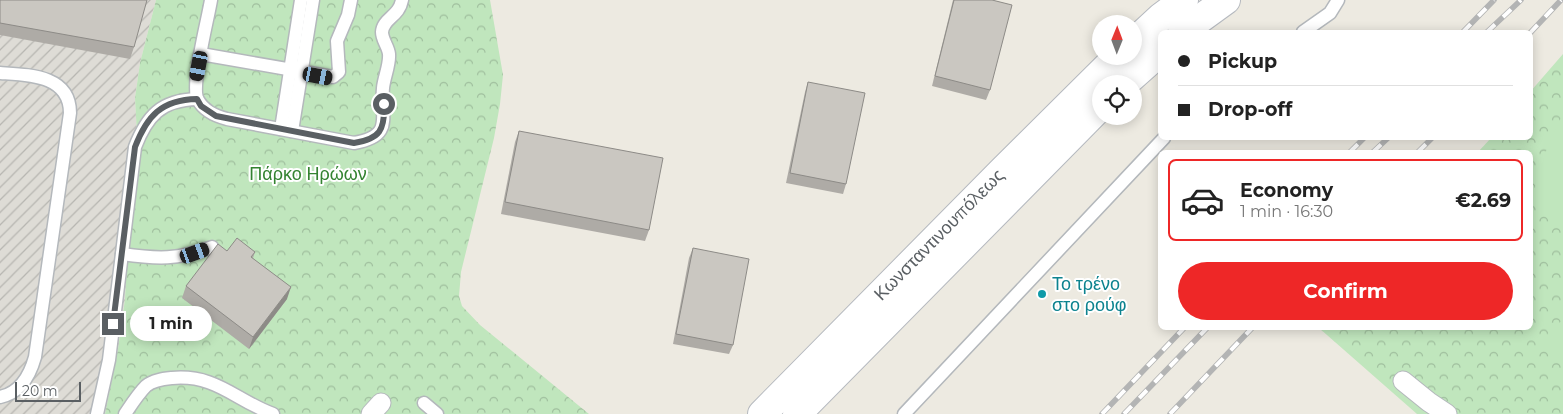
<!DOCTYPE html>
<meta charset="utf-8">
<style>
body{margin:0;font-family:Montserrat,sans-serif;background:#f2f2f2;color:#222;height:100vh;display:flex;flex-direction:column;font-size:19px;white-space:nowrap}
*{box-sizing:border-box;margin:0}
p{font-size:16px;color:#767676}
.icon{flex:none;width:28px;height:28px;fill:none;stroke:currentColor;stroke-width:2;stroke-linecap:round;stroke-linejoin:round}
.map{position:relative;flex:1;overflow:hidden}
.sheet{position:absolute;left:1158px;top:150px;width:375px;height:180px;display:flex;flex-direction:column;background:#fff;border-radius:8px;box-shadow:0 2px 12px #0003}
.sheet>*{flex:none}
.hud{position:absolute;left:1158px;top:30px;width:375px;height:110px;border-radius:8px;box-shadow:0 2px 12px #0003;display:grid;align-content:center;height:110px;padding:0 20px;background:#fff}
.needle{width:32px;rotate:1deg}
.fabs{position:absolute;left:1092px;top:15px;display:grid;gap:10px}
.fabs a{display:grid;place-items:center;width:50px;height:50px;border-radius:50%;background:#fff;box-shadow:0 2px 12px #0003;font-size:25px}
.scale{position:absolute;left:15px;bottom:12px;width:66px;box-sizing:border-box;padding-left:5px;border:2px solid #5a5f63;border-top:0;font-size:14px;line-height:18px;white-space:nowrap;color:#5a5f63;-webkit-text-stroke:4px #fff;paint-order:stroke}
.end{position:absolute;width:22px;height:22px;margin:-11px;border:6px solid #5a5f63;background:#fff;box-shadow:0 0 0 2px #fff}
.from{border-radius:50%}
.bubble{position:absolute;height:35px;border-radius:18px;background:#fff;box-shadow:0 2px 12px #0003;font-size:16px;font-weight:700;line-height:35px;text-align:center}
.car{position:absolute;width:15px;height:30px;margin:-15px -8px;border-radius:6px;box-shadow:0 0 4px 1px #0007;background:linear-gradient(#222 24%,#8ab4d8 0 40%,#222 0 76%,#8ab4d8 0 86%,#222 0)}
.hud b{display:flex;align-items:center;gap:18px;height:48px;font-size:19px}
.hud b+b{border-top:1px solid #e0e0e0}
.hud i{width:12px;height:12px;background:#222}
ul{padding:9px 0 0;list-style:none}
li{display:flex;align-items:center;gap:15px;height:82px;margin:0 10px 8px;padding:0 10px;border:2px solid transparent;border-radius:8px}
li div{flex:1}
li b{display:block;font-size:19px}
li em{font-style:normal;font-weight:700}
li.on{border-color:#ee2727}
li>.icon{width:45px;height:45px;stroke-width:1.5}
.button{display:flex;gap:10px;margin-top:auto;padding:10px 20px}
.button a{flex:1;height:58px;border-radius:30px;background:#ee2727;color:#fff;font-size:20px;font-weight:700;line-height:58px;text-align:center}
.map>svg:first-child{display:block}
</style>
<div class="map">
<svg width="1563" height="414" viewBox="0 0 1563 414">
<defs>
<pattern id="industrial-furrows" width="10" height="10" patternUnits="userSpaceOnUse" patternTransform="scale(1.25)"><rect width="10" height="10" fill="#dedcd6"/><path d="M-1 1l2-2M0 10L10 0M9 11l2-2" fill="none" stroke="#b7b6b1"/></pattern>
<pattern id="forest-crowns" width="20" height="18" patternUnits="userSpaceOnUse" patternTransform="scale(1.25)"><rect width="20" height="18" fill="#c0e6bd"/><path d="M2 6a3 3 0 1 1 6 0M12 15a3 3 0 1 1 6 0" fill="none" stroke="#9fbe9d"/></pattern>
</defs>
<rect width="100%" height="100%" fill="#edeae1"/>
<polygon fill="url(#industrial-furrows)" points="0,0 156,0 140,63 135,98 137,135 128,242 125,299 118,349 105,414 0,414"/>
<g fill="url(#forest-crowns)">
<polygon points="156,0 490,0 503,75 500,104 494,138 461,272 459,296 462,306 480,325 589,414 105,414 118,349 125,299 128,242 137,135 135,98 140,63"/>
<polygon points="1563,54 1563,414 1417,414 1319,328 1530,328 1530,152 1478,152 1491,138 1530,138 1530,92"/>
</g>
<g fill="#c0e6bd">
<polygon points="1563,113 1563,228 1533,200 1538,169"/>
<polygon points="1563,319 1563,364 1540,344"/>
</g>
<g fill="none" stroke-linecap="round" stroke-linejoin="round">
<g stroke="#b4b8bc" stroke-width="15">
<g id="service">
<path d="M211 0C208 19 190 87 198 100 204 111 215 116 227 119L354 143C395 136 380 117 383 88 384 77 390 65 389 54 388 46 382 40 382 32 383 18 399 17 402 0"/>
<polyline points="1303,32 1330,13 1338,0"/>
<polyline points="201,54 333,77 339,72 337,41 348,15 351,0"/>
<path d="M0 73C29 75 70 75 70 113L35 357C30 375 20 393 0 397"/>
<polyline points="281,129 301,0"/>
<polyline points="292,131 313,0"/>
<path d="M122 254C157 259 178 260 212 247"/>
<polyline points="424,403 437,414"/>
<path d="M97 414 109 360 135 147C147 116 161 100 197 99"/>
<path d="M125 414C131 405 138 394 146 386 153 380 163 379 172 378 216 374 235 400 273 414"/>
<polyline points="904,414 1164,138"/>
</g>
</g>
<g stroke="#b4b8bc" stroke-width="21">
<g id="pedestrian">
<polyline points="1403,381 1429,402 1447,414"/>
<polyline points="371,414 381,403"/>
</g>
</g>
<g stroke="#b5b9bf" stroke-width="30">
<g id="secondary">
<polyline points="1182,32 1226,0"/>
<polyline points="1134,42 1161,17 1184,0"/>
<polyline points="1124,84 1160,52"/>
<path id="s1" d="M762 414 1002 171 1118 56"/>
<polyline points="797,414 1101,106"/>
</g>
</g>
<use href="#service" stroke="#fff" stroke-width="12"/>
<use href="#pedestrian" stroke="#fff" stroke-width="19"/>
<use href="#secondary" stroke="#fff" stroke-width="28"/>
<g stroke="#b3b4b4" stroke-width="5.5">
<g id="rail">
<polyline points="1463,32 1494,0"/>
<polyline points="1487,32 1521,0"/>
<polyline points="1530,33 1561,0"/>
<polyline points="1350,152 1364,138"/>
<polyline points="1373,152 1388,138"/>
<polyline points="1418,152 1432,138"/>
<polyline points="1102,414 1184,328"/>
<polyline points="1124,414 1207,328"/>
<polyline points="1170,414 1252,328"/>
</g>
</g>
<use href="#rail" stroke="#fff" stroke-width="4" stroke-dasharray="11" stroke-linecap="butt"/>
</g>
<g fill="#aeaba6">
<polygon points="0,0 134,47 130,59 0,35"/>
<polygon points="953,0 992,0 990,90 986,100 932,86"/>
<polygon points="808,82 846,184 843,194 786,183 805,92"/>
<polygon points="519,131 649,230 645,241 501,214 515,142"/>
<polygon points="693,248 733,345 729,354 673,344 689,258"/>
<polygon points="227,251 255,252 253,258 287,299 249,349 182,298 186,286"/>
</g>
<polygon fill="#8d8b87" points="291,287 287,299 249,349 253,337"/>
<g fill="#cac7c1" stroke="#8d8b87">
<polygon points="0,0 147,0 134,47 0,23"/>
<polygon points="954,0 992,0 1012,5 990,90 935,76"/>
<polygon points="808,82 865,93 846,184 790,173"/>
<polygon points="519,131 663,158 649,230 505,202"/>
<polygon points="237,238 255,252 251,257 291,287 253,337 186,286 218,244 227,251"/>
<polygon points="693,248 749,259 733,345 676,334"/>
</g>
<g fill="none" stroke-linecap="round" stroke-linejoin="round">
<path stroke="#5a5f63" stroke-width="6" d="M113 324 135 147C147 116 161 100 197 99L201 106 216 116 354 143C380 139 385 130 384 104"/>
</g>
<circle fill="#0f9aa8" stroke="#fff" stroke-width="2" cx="1042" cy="294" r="5"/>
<g text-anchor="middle" stroke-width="4" stroke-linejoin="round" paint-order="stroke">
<g font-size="18" fill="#348331" stroke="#fff">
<text x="308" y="180">Πάρκο Ηρώων</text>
</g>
<g font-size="18" fill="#5a5f63" stroke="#fff">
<text dy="6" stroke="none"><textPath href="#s1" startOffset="252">Κωνσταντινουπόλεως</textPath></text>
</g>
<g font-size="18" fill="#0d838f" stroke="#fff" text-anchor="start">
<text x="1052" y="290">Το τρένο<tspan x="1052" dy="21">στο ρούφ</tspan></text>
</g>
</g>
</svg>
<div class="fabs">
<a><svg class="needle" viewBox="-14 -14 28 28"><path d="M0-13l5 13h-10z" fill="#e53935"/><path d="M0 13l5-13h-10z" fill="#767676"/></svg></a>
<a><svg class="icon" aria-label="locate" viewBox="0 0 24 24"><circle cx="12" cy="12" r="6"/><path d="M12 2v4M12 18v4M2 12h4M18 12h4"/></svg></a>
</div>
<div class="scale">20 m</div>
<i class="end from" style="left:384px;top:104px"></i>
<i class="end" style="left:113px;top:324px"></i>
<div class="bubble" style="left:130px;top:306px;width:82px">1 min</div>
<i class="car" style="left:199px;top:66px;rotate:191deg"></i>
<i class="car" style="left:318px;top:76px;rotate:101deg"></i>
<i class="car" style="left:195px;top:253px;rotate:70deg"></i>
<div class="hud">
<b><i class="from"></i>Pickup</b>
<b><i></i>Drop-off</b>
</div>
<section class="sheet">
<ul>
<li class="on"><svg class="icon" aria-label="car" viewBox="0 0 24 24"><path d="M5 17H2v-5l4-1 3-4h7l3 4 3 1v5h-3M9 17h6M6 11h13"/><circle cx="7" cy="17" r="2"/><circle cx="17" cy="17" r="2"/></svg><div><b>Economy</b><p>1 min · 16:30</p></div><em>€2.69</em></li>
</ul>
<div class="button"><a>Confirm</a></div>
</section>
</div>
